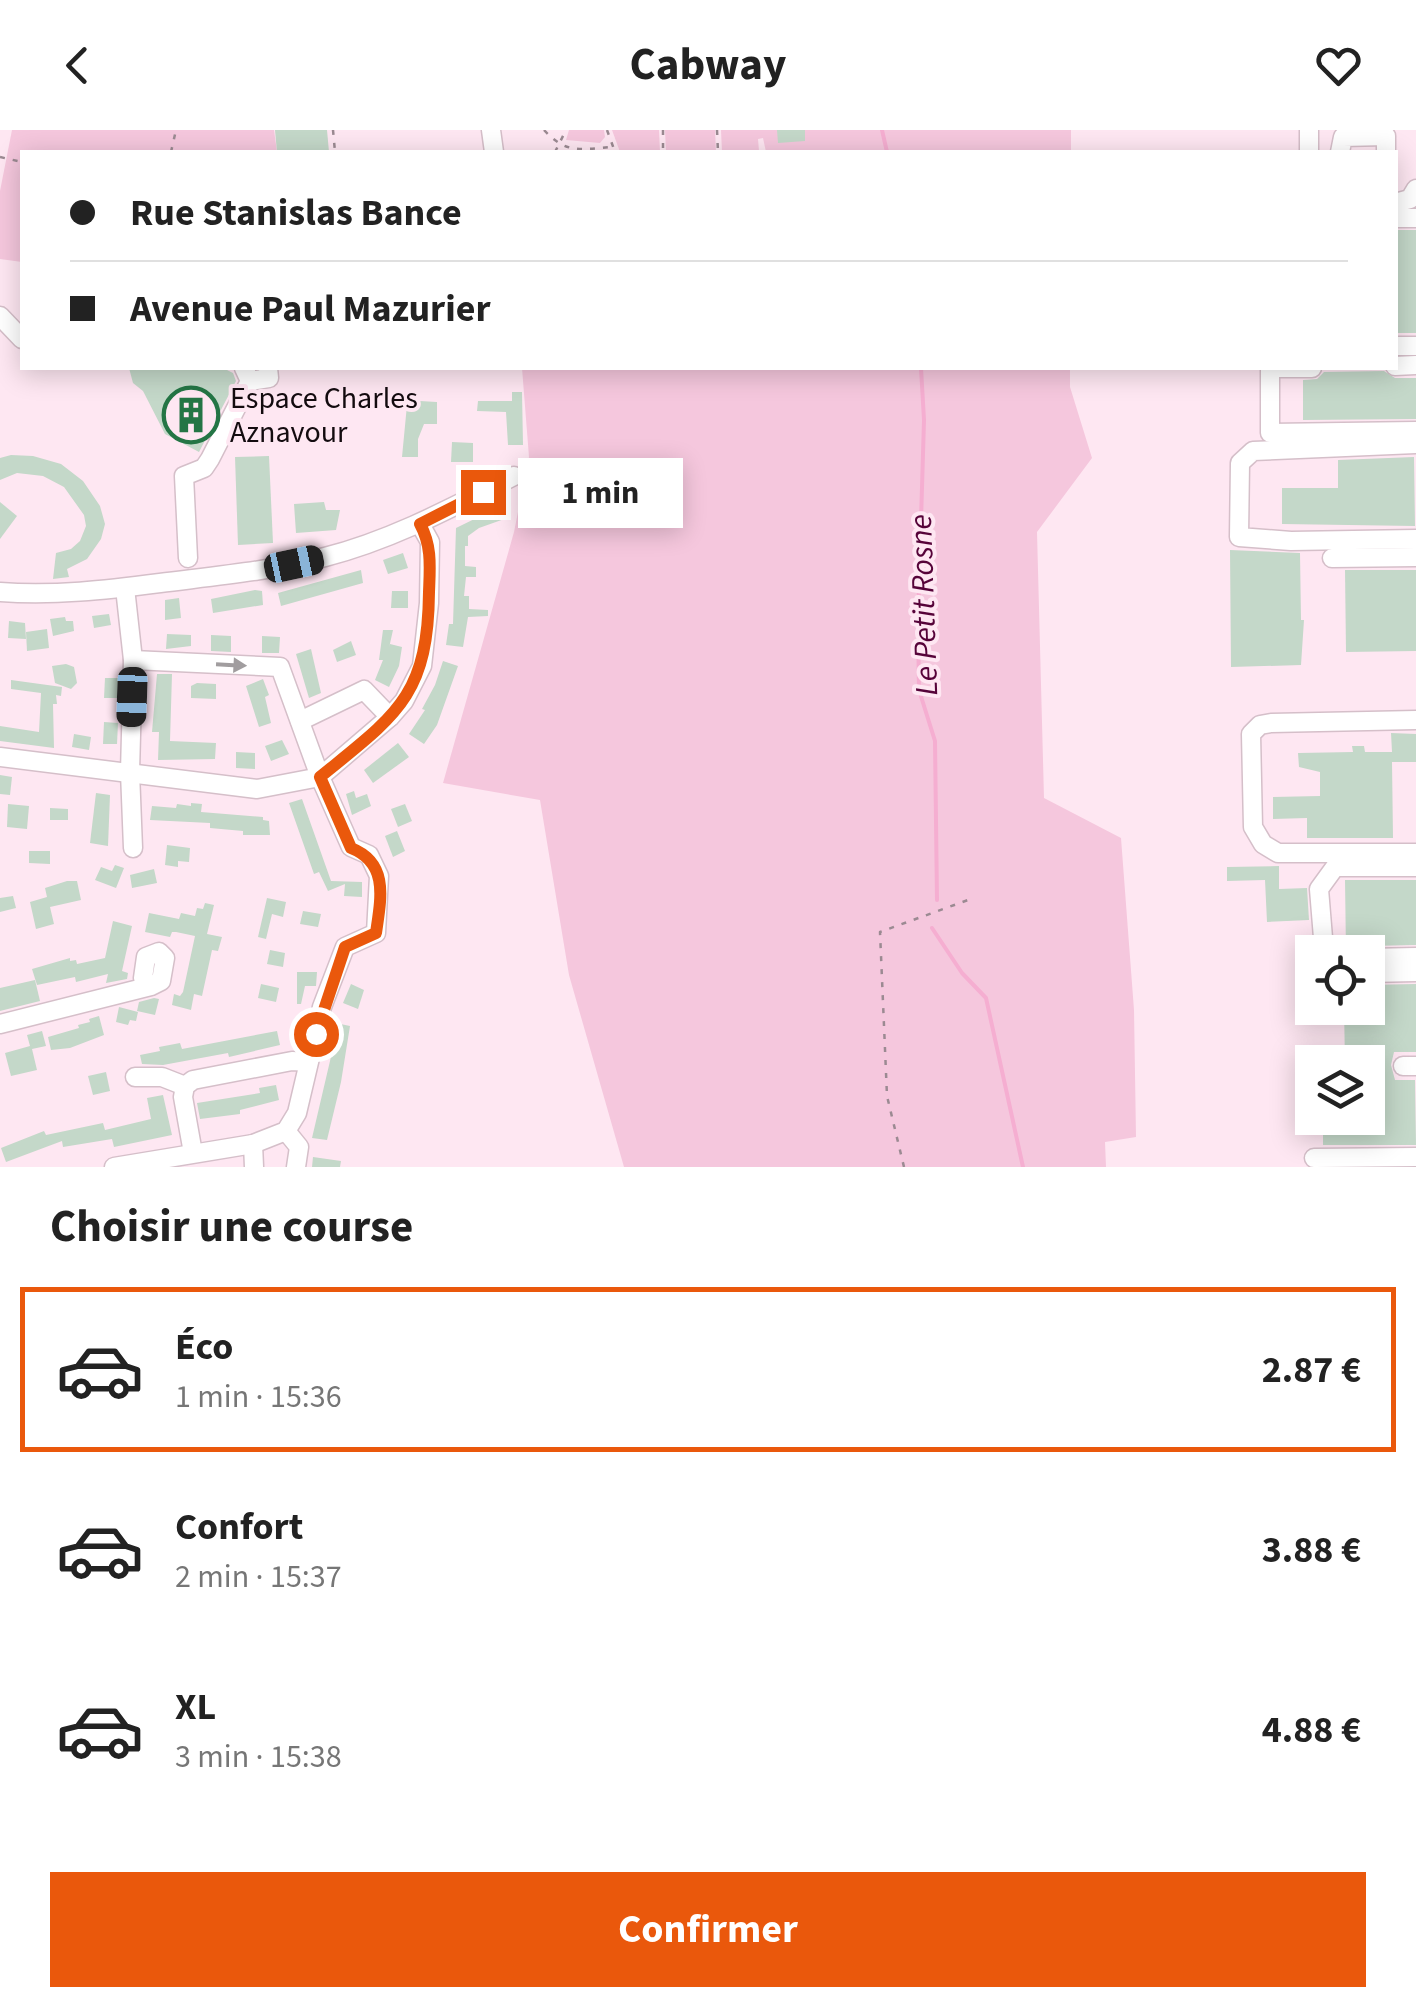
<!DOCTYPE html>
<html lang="fr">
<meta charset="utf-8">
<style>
body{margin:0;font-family:"Source Sans 3",sans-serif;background:#f2f2f2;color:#222;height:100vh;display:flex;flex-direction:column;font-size:38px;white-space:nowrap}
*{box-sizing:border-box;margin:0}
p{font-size:32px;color:#767676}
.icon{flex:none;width:55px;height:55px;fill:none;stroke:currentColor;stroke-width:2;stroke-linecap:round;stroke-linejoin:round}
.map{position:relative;height:1037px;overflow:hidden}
.drawer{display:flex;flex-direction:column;background:#fff;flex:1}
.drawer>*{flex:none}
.guide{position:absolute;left:20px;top:20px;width:1378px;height:220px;border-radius:0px;box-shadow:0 5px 25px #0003;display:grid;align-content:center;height:220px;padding:0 50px;background:#fff}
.controls{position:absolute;left:1295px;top:805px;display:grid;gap:20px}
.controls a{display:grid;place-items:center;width:90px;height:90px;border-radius:0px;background:#fff;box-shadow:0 5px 25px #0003;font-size:50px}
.end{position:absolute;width:45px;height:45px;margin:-22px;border:12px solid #ea580c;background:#fff;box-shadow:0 0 0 5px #fff}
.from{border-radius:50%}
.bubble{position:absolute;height:70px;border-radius:0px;background:#fff;box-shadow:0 5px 25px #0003;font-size:32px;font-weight:700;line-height:70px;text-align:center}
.car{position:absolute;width:30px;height:60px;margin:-30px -15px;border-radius:12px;box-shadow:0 0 8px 2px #0007;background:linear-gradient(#222 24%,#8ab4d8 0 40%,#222 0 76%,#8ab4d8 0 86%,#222 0)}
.guide b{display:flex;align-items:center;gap:35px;height:95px;font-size:38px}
.guide b+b{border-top:2px solid #e0e0e0}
.guide i{width:25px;height:25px;background:#222}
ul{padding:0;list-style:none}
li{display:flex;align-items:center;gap:30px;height:165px;margin:0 20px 15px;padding:0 30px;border:5px solid transparent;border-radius:0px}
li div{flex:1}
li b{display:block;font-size:38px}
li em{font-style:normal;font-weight:700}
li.selected{border-color:#ea580c}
li>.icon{width:90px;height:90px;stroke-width:1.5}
h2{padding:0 50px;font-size:45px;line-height:120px}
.button{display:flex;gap:20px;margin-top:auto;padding:20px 50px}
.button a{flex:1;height:115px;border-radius:0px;background:#ea580c;color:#fff;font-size:40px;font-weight:700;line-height:115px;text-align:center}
header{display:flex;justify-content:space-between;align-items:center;height:130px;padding:0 50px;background:#fff;font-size:45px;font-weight:700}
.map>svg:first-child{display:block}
</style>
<header><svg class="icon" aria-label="back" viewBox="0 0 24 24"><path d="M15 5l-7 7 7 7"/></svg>Cabway<svg class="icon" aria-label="heart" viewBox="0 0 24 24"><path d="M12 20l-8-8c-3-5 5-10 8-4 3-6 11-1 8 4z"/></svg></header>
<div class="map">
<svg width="1416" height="1037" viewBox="0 0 1416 1037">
<rect width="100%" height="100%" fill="#fee7f2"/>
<g fill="#f5c7dd">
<polygon points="12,0 274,0 277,22 22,22 22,132 0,129 0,61"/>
<polygon points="569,0 604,0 605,7 600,13 566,10"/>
<polygon points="612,0 659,0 660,22 620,22"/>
<polygon points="665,0 715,0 716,22 666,22"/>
<polygon points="721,0 1071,0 1071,22 766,22 763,8 758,9 759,21 722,22"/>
<polygon points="522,238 1070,238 1070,257 1092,328 1037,402 1044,668 1121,708 1134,880 1136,1007 1105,1012 1106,1037 624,1037 569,845 540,670 443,653 514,402 529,327"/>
</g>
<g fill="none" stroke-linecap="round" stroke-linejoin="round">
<g stroke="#f5aed1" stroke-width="4">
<polyline points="882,0 887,22"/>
<polyline points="921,238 924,290 918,492 919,560 935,611 937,770"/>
<polyline points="932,798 962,843 986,868 1023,1037"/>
</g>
</g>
<g fill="#c4d8c9">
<polygon points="275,0 327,0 329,22 277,22"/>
<polygon points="777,0 805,0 805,11 778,13"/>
<rect x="1395" y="100" width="21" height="103"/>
<polygon points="129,238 223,238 233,243 236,251 199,322 165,304 143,261 133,253"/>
<polygon points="1384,241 1395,248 1416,248 1416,289 1303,290 1303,250 1317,249 1324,242"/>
<polygon points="512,262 522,262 523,315 508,315 506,282 477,281 478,271 512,271"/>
<polygon points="420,271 437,272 437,294 424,294 418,309 418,327 402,327 407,275 420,276"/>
<polygon points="452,312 473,313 473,332 451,332"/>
<polygon points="11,325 33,326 61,334 83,351 100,376 105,394 101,409 87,429 67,439 69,447 53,449 56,423 71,419 80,411 86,396 84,385 64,357 43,346 17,343 0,350 0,328"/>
<polygon points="269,326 273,413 238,415 235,327"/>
<polygon points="1414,327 1415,396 1282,394 1282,358 1338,358 1338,330"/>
<polygon points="0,372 17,386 0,409"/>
<polygon points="324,372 326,380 340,380 336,400 296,403 294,374"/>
<polygon points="503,375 510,387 479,398 468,406 468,416 465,416 465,436 476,437 476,447 466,447 464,466 469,466 469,479 488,480 488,486 468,487 463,517 446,515 449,494 453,494 456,398"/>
<polygon points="1230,420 1300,423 1301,490 1304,490 1301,535 1231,537"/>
<polygon points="403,423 408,438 388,444 383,430"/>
<polygon points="361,440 363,453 281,476 278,463"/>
<polygon points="1345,440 1416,440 1416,521 1346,522"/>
<polygon points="255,460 262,461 263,475 213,483 211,469"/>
<polygon points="392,461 408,461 408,478 391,478"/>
<polygon points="179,468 181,488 165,490 165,470"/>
<polygon points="109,484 111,495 94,498 92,486"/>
<polygon points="65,487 66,491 73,491 74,501 53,506 50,489"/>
<polygon points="9,491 25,493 26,509 8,508"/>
<polygon points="47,499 49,518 27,521 26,502"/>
<polygon points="383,500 393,500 389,518 390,514 402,517 399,536 389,557 375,550 383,530 379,530"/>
<polygon points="167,504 191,505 191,516 166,519"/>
<polygon points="211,505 231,506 231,522 211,521"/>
<polygon points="262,506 280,507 279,523 262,523"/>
<polygon points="351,511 356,525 337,532 333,520"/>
<polygon points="311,519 321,563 309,568 296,524"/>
<polygon points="443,531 458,536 437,595 424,614 409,604 425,580 422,579 435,555"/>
<polygon points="66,534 74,537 77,553 71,559 55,553 52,536"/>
<polygon points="157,544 172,544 170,611 216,613 215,629 158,630 159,602 152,602"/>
<polygon points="105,548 120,548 119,568 104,568"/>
<polygon points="263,549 269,565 265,567 271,593 259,597 246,556"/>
<polygon points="11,550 62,557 61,566 56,565 57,574 53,574 54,618 0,611 0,596 39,602 41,563 11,559"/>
<polygon points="197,553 216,554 216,569 191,568 191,556"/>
<polygon points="104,592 118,593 117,614 103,614"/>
<polygon points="1391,603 1416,604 1416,632 1392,632 1393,708 1307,708 1307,688 1273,689 1273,667 1320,666 1320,642 1299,637 1298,623 1353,622 1352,616 1364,616 1365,622 1392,622"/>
<polygon points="74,604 91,607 89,620 72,617"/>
<polygon points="282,610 289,624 271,631 265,616"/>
<polygon points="398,613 409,627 373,653 364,640"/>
<polygon points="236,622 255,623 255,639 236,638"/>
<polygon points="0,645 12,647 10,665 0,664"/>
<polygon points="354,661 356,668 367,664 371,676 352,685 346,664"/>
<polygon points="96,663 110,665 108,716 90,713"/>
<polygon points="302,669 331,751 362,752 362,767 344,766 345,754 328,761 319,742 314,744 289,673"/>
<polygon points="191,673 202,674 201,682 263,687 263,690 269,691 270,705 243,705 243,701 210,698 210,693 150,690 152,676 176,678 177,674 191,676"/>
<polygon points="8,674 29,676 27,699 7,697"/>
<polygon points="405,674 412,691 398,697 391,679"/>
<polygon points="50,678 68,679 68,690 50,690"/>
<polygon points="397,701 405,721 393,727 385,706"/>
<polygon points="167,715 190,718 189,732 178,731 178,737 165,735"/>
<polygon points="29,721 50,721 50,734 29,733"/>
<polygon points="115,735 124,738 116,758 95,750 101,737 112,741"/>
<polygon points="1279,736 1279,759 1307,758 1309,790 1267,792 1265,750 1227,751 1227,737"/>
<polygon points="154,739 157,753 132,758 130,745"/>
<polygon points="1345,750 1416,750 1416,815 1368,816 1357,822 1346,822"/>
<polygon points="67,751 77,751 81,770 50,777 54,794 36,799 30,772 47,767 45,758"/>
<polygon points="13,766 16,778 0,782 0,768"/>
<polygon points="267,768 286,772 283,787 272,784 266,809 258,807"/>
<polygon points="205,773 214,775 207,804 222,807 218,821 212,820 202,866 194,864 191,880 172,875 174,864 180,866 183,862 195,806 176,802 172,802 170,807 145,802 149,783 179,789 181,783 195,786 197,778 203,779"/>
<polygon points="303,781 321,784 318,797 300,794"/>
<polygon points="113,791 132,796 122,841 128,843 127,849 106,853 108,844 76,852 75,847 37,855 32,839 70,828 70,831 76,830 77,834 105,828"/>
<polygon points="270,820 285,823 283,837 267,834"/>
<polygon points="297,842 317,842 316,856 305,856 301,874 297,874"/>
<polygon points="35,850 40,871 0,881 0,858"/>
<polygon points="261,854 279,858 276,872 258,868"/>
<polygon points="351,854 364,860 358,879 343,873"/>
<polygon points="1416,854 1416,922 1394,922 1391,935 1395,950 1415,950 1416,1015 1323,1015 1323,988 1368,988 1368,932 1345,932 1344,878 1368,878 1368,855"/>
<polygon points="154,868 159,869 155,885 137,881 139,872"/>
<polygon points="119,877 138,882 136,891 130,890 128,895 116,892"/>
<polygon points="99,886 104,905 70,918 51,920 48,907 79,898 78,895 90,892 89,889"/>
<polygon points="331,892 350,896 341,952 327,1010 312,1008 337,901"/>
<polygon points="42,901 46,916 32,919 37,940 11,946 5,923 30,916 27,905"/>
<polygon points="277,901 280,915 229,927 228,923 163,935 142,934 140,925 160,921 159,917 180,913 182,919"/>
<polygon points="106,942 110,961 93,965 88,946"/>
<polygon points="276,955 279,970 240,980 240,984 200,989 197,973 260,963 259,958"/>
<polygon points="163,965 172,1005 114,1017 112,1009 63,1017 62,1011 6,1032 1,1018 44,1001 46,1005 103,993 105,1000 151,989 147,968"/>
<polygon points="313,1027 341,1031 340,1037 312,1037"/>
</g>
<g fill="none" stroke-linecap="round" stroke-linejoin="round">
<g stroke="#d5bfc9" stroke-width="21">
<g id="minor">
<polyline points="491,0 494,22"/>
<polyline points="1309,22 1309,0"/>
<polyline points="1340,22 1343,7 1386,6 1386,22"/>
<polyline points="1395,73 1410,69 1416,59"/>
<polyline points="1395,88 1416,88"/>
<polyline points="0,186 22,209"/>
<polyline points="1395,216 1416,216"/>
<polyline points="1395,236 1416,235"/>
<polyline points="1312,238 1270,238 1270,303 1416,301"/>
<polyline points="250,251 269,248 268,238"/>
<polyline points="1416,314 1253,321 1240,333 1239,407 1291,411 1416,409"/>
<polyline points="188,428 184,346 204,338 210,329 250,251 244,238"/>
<polyline points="1332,428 1416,427"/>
<polyline points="125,458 133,530 130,642 133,718"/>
<path d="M0 462C54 466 106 460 160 453 215 446 271 441 325 427 392 410 453 377 514 346"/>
<polyline points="1416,590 1271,593 1260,595 1251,604 1253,697 1263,714 1278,723 1416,723"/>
<polyline points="300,591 364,560 390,587"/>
<polyline points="0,627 257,659 320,647 390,587 404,571 422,536 429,473 430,412 420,394"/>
<polyline points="1329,822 1324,820 1319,759 1335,737 1416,737"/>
<polyline points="1368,828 1416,827"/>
<polyline points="1368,843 1416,842"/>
<polyline points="0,894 151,856 161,851 165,828 159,822 146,827 143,848 151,856"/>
<polyline points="1403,936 1416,936"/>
<polyline points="135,947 162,947 185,956"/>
<polyline points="286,1001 299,1017 296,1037"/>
<polyline points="253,1014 254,1037"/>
<polyline points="193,1023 183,967 185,956 193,950 292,931 308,932"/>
<polyline points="1314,1028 1416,1027"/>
<polyline points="114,1037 253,1014 286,1001 297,983 322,877 345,817 376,803 379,746 369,725 351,717 320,647 280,537 133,530"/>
</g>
</g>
<g stroke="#9b8a92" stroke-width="2.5" stroke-dasharray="5 8" stroke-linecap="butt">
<polyline points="333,0 335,22"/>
<path d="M544 0C567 25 581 19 613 17"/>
<polyline points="607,0 615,22"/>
<polyline points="663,0 663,22"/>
<polyline points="717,0 718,22"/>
<polyline points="171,22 176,0"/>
<polyline points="555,22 566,0"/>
<polyline points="0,27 22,32"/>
<polyline points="904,1037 887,966 880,802 968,770"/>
</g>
<use href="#minor" stroke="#fff" stroke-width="18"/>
</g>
<defs><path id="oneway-solid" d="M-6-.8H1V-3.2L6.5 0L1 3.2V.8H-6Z" transform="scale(2.5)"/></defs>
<use fill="#a19d9f" href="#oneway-solid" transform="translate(231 535) rotate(3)"/>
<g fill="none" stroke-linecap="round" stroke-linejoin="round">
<path stroke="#ea580c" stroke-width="12" d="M316 904 345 817 376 803C381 768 389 733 351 718L320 647C396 585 428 567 429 462 430 436 432 416 420 394L483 362"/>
</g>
<defs>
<g id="building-ring" transform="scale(2.875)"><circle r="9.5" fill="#fee7f2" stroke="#247545" stroke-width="1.5"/><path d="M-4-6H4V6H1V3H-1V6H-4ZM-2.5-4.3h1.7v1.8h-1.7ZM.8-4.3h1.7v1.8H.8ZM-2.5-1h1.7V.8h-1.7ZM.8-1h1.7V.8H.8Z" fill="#247545"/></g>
</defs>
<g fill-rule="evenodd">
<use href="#building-ring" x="191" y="285"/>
</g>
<g text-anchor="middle" stroke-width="8" stroke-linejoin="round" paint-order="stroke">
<g font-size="30" fill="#130b0f" stroke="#fee7f2" text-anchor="start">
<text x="230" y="278">Espace Charles<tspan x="230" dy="34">Aznavour</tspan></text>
</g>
<g font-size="32" font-style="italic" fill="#560339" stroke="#fee7f2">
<text transform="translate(923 475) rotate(-92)" y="11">Le Petit Rosne</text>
</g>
</g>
</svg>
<div class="controls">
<a><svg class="icon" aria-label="locate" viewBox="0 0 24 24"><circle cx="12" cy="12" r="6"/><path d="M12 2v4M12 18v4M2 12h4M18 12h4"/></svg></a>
<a><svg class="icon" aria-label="layers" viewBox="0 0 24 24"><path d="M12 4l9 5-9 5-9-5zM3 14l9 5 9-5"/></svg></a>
</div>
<i class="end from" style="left:316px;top:904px"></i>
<i class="end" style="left:483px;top:362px"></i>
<div class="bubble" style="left:518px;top:328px;width:165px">1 min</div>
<i class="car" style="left:294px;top:434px;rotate:78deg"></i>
<i class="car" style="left:132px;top:567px;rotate:182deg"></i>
<div class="guide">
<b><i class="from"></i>Rue Stanislas Bance</b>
<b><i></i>Avenue Paul Mazurier</b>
</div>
</div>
<section class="drawer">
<h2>Choisir une course</h2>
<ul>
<li class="selected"><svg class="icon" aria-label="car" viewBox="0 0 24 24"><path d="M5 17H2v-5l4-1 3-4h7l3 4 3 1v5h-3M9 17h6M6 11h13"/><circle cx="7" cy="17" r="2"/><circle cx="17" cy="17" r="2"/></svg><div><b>Éco</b><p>1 min · 15:36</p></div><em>2.87 €</em></li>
<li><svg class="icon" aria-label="car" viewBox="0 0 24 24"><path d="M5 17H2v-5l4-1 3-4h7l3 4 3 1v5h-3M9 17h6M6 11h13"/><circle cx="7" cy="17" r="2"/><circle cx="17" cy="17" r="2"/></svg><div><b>Confort</b><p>2 min · 15:37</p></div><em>3.88 €</em></li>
<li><svg class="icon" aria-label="car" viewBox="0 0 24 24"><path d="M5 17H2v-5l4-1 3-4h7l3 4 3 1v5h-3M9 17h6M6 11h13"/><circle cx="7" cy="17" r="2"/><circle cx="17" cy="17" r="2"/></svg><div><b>XL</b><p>3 min · 15:38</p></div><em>4.88 €</em></li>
</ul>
<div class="button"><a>Confirmer</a></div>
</section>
